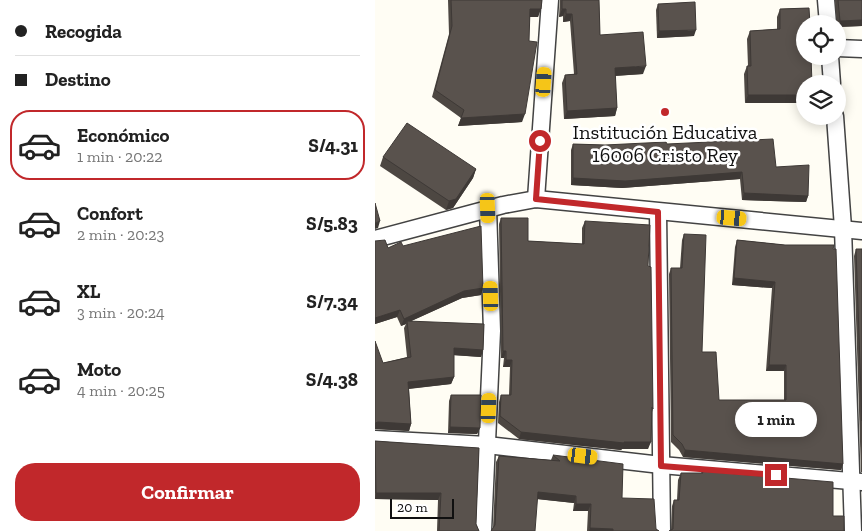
<!DOCTYPE html>
<html lang="es">
<meta charset="utf-8">
<style>
body{margin:0;font-family:"Zilla Slab",serif;background:#f2f2f2;color:#222;height:100vh;display:flex;flex-direction:column;font-size:19px;white-space:nowrap}
*{box-sizing:border-box;margin:0}
p{font-size:16px;color:#767676}
.icon{flex:none;width:28px;height:28px;fill:none;stroke:currentColor;stroke-width:2;stroke-linecap:round;stroke-linejoin:round}
.map{position:relative;flex:1;overflow:hidden}
.side{display:flex;flex-direction:column;background:#fff;width:375px}
.side>*{flex:none}
.hud{display:grid;align-content:center;height:110px;padding:0 15px;background:#fff}
.tools{position:absolute;left:421px;top:15px;display:grid;gap:10px}
.tools a{display:grid;place-items:center;width:50px;height:50px;border-radius:50%;background:#fff;box-shadow:0 2px 12px #0003;font-size:25px}
.scale{position:absolute;left:15px;bottom:12px;width:64px;box-sizing:border-box;padding-left:5px;border:2px solid #101010;border-top:0;font-size:14px;line-height:18px;white-space:nowrap;color:#101010;-webkit-text-stroke:4px #fff;paint-order:stroke}
.end{position:absolute;width:22px;height:22px;margin:-11px;border:6px solid #c1282b;background:#fff;box-shadow:0 0 0 2px #fff}
.from{border-radius:50%}
.bubble{position:absolute;height:35px;border-radius:18px;background:#fff;box-shadow:0 2px 12px #0003;font-size:16px;font-weight:700;line-height:35px;text-align:center}
.car{position:absolute;width:15px;height:30px;margin:-15px -8px;border-radius:6px;box-shadow:0 0 4px 1px #0007;background:linear-gradient(#f5c518 24%,#345 0 40%,#f5c518 0 76%,#345 0 86%,#f5c518 0)}
.hud b{display:flex;align-items:center;gap:18px;height:48px;font-size:19px}
.hud b+b{border-top:1px solid #e0e0e0}
.hud i{width:12px;height:12px;background:#222}
ul{padding:0;list-style:none}
li{display:flex;align-items:center;gap:15px;height:70px;margin:0 10px 8px;padding:0 5px;border:2px solid transparent;border-radius:20px}
li div{flex:1}
li b{display:block;font-size:19px}
li em{font-style:normal;font-weight:700}
li.selected{border-color:#c1282b}
li>.icon{width:45px;height:45px;stroke-width:1.5}
.button{display:flex;gap:10px;margin-top:auto;padding:10px 15px}
.button a{flex:1;height:58px;border-radius:20px;background:#c1282b;color:#fff;font-size:20px;font-weight:700;line-height:58px;text-align:center}
main{display:flex;flex:1;min-height:0}
.map>svg:first-child{display:block}
</style>
<main>
<section class="side">
<div class="hud">
<b><i class="from"></i>Recogida</b>
<b><i></i>Destino</b>
</div>
<ul>
<li class="selected"><svg class="icon" aria-label="car" viewBox="0 0 24 24"><path d="M5 17H2v-5l4-1 3-4h7l3 4 3 1v5h-3M9 17h6M6 11h13"/><circle cx="7" cy="17" r="2"/><circle cx="17" cy="17" r="2"/></svg><div><b>Económico</b><p>1 min · 20:22</p></div><em>S/4.31</em></li>
<li><svg class="icon" aria-label="car" viewBox="0 0 24 24"><path d="M5 17H2v-5l4-1 3-4h7l3 4 3 1v5h-3M9 17h6M6 11h13"/><circle cx="7" cy="17" r="2"/><circle cx="17" cy="17" r="2"/></svg><div><b>Confort</b><p>2 min · 20:23</p></div><em>S/5.83</em></li>
<li><svg class="icon" aria-label="car" viewBox="0 0 24 24"><path d="M5 17H2v-5l4-1 3-4h7l3 4 3 1v5h-3M9 17h6M6 11h13"/><circle cx="7" cy="17" r="2"/><circle cx="17" cy="17" r="2"/></svg><div><b>XL</b><p>3 min · 20:24</p></div><em>S/7.34</em></li>
<li><svg class="icon" aria-label="car" viewBox="0 0 24 24"><path d="M5 17H2v-5l4-1 3-4h7l3 4 3 1v5h-3M9 17h6M6 11h13"/><circle cx="7" cy="17" r="2"/><circle cx="17" cy="17" r="2"/></svg><div><b>Moto</b><p>4 min · 20:25</p></div><em>S/4.38</em></li>
</ul>
<div class="button"><a>Confirmar</a></div>
</section>
<div class="map">
<svg width="487" height="531" viewBox="0 0 487 531">
<rect width="100%" height="100%" fill="#fffdf4"/>
<g fill="none" stroke-linecap="round" stroke-linejoin="round">
<g stroke="#434343" stroke-width="19">
<g id="street">
<polyline points="451,0 453,24"/>
<polyline points="462,48 487,49"/>
<polyline points="455,56 457,84"/>
<polyline points="460,116 468,228 478,531"/>
<polyline points="161,199 175,0"/>
<polyline points="283,212 287,531"/>
<polyline points="0,239 128,205 161,199 487,231"/>
<polyline points="0,439 112,445 286,465 487,482"/>
<polyline points="108,531 117,331 113,208"/>
</g>
</g>
<use href="#street" stroke="#fff" stroke-width="16"/>
</g>
<g fill="#4d4742">
<polygon points="73,0 167,0 163,17 155,17 147,122 83,126 86,118 57,97 74,34"/>
<polygon points="185,0 224,0 225,35 268,74 240,76 242,108 240,116 189,119 187,83 190,75 199,74 195,21 188,22 188,16 184,17"/>
<polygon points="460,0 487,0 487,26 462,27"/>
<polygon points="283,4 319,36 282,38 281,10"/>
<polygon points="434,8 370,103 369,74 372,66 373,66 372,39 375,31 402,29 402,17 405,9"/>
<polygon points="198,144 230,145 292,144 401,167 433,196 431,202 367,200 365,179 247,188 196,185 196,150"/>
<polygon points="8,157 101,169 98,178 78,208 71,210 5,166"/>
<polygon points="126,218 153,241 207,244 207,228 210,221 273,266 278,409 277,412 273,449 247,449 246,450 144,439 123,423 124,402 126,395 134,395 135,367 128,367 129,358 126,358 124,224"/>
<polygon points="309,234 327,352 344,400 409,400 409,371 391,371 397,288 357,285 360,247 362,240 410,245 468,464 466,470 308,457 304,450 296,442 294,274 296,268 305,268 307,240"/>
<polygon points="0,241 13,248 28,246 108,288 106,295 87,298 36,321 108,350 106,357 79,355 79,377 76,384 34,389 36,424 34,431 0,429 8,363 32,357 29,328 31,324 26,326 22,317 0,324"/>
<polygon points="481,249 487,249 487,472 486,472 479,256"/>
<polygon points="76,395 105,428 102,434 73,433 74,401"/>
<polygon points="0,441 104,448 101,524 104,531 62,531 63,500 0,499"/>
<polygon points="178,455 247,498 281,529 284,531 212,531 213,511 198,511 199,503 163,499 118,528 121,462 124,456 176,460"/>
<polygon points="327,471 458,516 296,530 297,506 299,500 302,500 303,480 306,473 326,473"/>
</g>
<g fill="#3e3936">
<polygon points="155,9 166,9 163,17 153,17"/>
<polygon points="187,9 191,9 188,16 184,17"/>
<polygon points="191,14 197,14 195,21 188,22"/>
<polygon points="487,20 487,26 462,27 465,21"/>
<polygon points="321,30 319,36 282,38 284,31"/>
<polygon points="271,66 268,74 237,76 240,68"/>
<polygon points="373,95 430,95 430,103 370,103"/>
<polygon points="242,108 240,116 189,119 192,111"/>
<polygon points="150,114 147,122 83,126 86,118"/>
<polygon points="101,169 98,178 78,208 71,210 74,201"/>
<polygon points="367,172 365,179 247,188 196,185 198,178"/>
<polygon points="369,193 433,196 431,202 367,200"/>
<polygon points="5,221 3,228 0,229 0,223"/>
<polygon points="359,278 400,282 397,288 357,285"/>
<polygon points="108,288 106,295 87,298 32,323 32,321 31,324 26,326 29,319 89,291"/>
<polygon points="25,310 22,317 0,324 0,318"/>
<polygon points="79,348 108,350 106,357 76,355"/>
<polygon points="128,351 131,351 129,358 126,358"/>
<polygon points="131,360 137,360 135,367 128,367"/>
<polygon points="394,365 411,365 409,371 391,371"/>
<polygon points="79,377 76,384 31,389 33,382"/>
<polygon points="3,422 36,424 34,431 0,429 0,423"/>
<polygon points="75,427 105,428 102,434 73,433"/>
<polygon points="146,432 249,442 276,442 273,449 247,449 246,450 144,439"/>
<polygon points="310,450 468,464 466,470 308,457"/>
<polygon points="163,492 201,496 199,503 161,499"/>
<polygon points="1,493 66,493 63,500 0,499"/>
<polygon points="201,504 216,504 213,511 198,511"/>
<polygon points="215,528 238,529 238,531 214,531"/>
</g>
<g fill="#59524d" stroke="#3e3936">
<polygon points="76,0 167,0 166,9 155,9 154,41 162,42 150,114 86,118 89,110 60,90 77,26"/>
<polygon points="187,0 224,0 225,35 268,32 271,66 240,68 242,108 192,111 190,75 202,74 197,14 191,14 191,9 187,9"/>
<polygon points="463,0 487,0 487,20 465,21"/>
<polygon points="320,2 321,30 284,31 283,4"/>
<polygon points="434,8 435,24 430,24 430,56 436,56 437,84 430,84 430,95 373,95 372,66 376,66 375,31 405,29 405,9"/>
<polygon points="32,123 101,169 81,199 74,201 8,157"/>
<polygon points="398,139 401,167 434,165 433,196 369,193 367,172 250,181 198,178 198,144 230,145 291,142 292,144"/>
<polygon points="0,203 5,221 0,223"/>
<polygon points="126,218 153,218 153,241 209,244 210,221 275,225 273,266 276,267 278,409 277,407 276,442 249,442 249,443 146,432 125,416 126,395 136,395 137,360 131,360 131,351 128,351"/>
<polygon points="106,226 108,288 89,291 29,319 25,310 0,318 0,241 10,240 13,248 26,242 28,246"/>
<polygon points="309,234 331,235 327,352 341,352 344,400 411,400 411,365 394,365 400,282 359,278 362,240 410,245 459,245 458,249 461,249 468,464 310,450 307,444 298,435 296,268 307,268"/>
<polygon points="481,249 487,249 487,421"/>
<polygon points="32,321 109,324 108,350 79,348 79,377 33,382 36,424 3,422 0,423 0,341 8,363 36,357"/>
<polygon points="76,395 106,395 105,428 75,427"/>
<polygon points="0,441 104,448 101,524 104,531 64,531 66,493 1,493"/>
<polygon points="178,455 248,464 247,498 279,499 281,529 284,531 238,531 238,529 215,528 216,504 201,504 201,496 163,492 160,531 116,531 120,525 124,456 185,461"/>
<polygon points="327,471 458,482 458,516 469,516 469,531 294,531 298,529 299,500 304,500 306,473 328,473"/>
</g>
<g fill="none" stroke-linecap="round" stroke-linejoin="round">
<polyline stroke="#c1282b" stroke-width="6" points="165,141 161,199 283,212 286,466 401,475"/>
</g>
<circle fill="#c1282b" stroke="#fff" stroke-width="2" cx="290" cy="112" r="5"/>
<g text-anchor="middle" stroke-width="5" stroke-linejoin="round" paint-order="stroke">
<g font-size="20" fill="#101010" stroke="#fff">
<text x="290" y="139">Institución Educativa<tspan x="290" dy="23">16006 Cristo Rey</tspan></text>
</g>
</g>
</svg>
<div class="tools">
<a><svg class="icon" aria-label="locate" viewBox="0 0 24 24"><circle cx="12" cy="12" r="6"/><path d="M12 2v4M12 18v4M2 12h4M18 12h4"/></svg></a>
<a><svg class="icon" aria-label="layers" viewBox="0 0 24 24"><path d="M12 4l9 5-9 5-9-5zM3 14l9 5 9-5"/></svg></a>
</div>
<div class="scale">20 m</div>
<i class="end from" style="left:165px;top:141px"></i>
<i class="end" style="left:401px;top:475px"></i>
<div class="bubble" style="left:360px;top:402px;width:82px">1 min</div>
<i class="car" style="left:169px;top:82px;rotate:4deg"></i>
<i class="car" style="left:113px;top:208px;rotate:178deg"></i>
<i class="car" style="left:357px;top:218px;rotate:95deg"></i>
<i class="car" style="left:116px;top:296px;rotate:358deg"></i>
<i class="car" style="left:114px;top:408px;rotate:2deg"></i>
<i class="car" style="left:208px;top:456px;rotate:97deg"></i>
</div>
</main>
